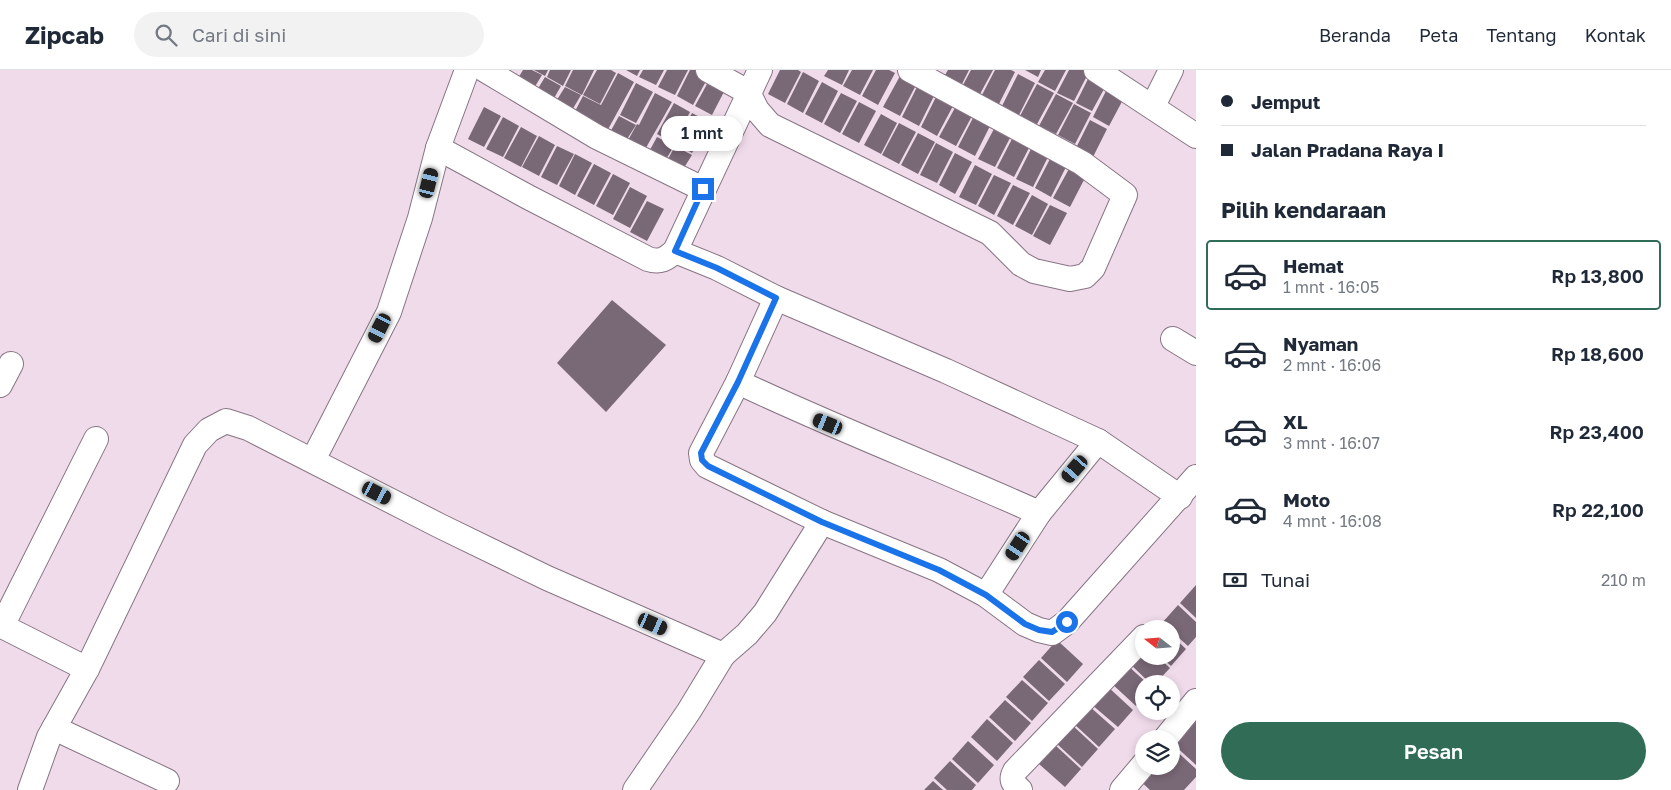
<!DOCTYPE html>
<html lang="id">
<meta charset="utf-8">
<style>
body{margin:0;font-family:"Golos Text",sans-serif;background:#f2f2f3;color:#1f2937;height:100vh;display:flex;flex-direction:column;font-size:19px;white-space:nowrap}
*{box-sizing:border-box;margin:0}
p{font-size:16px;color:#747a83}
.icon{flex:none;width:28px;height:28px;fill:none;stroke:currentColor;stroke-width:2;stroke-linecap:round;stroke-linejoin:round}
.map{position:relative;flex:1;overflow:hidden}
.sheet{display:flex;flex-direction:column;background:#fff;width:475px}
.sheet>*{flex:none}
.hud{display:grid;align-content:center;height:110px;padding:0 25px;background:#fff}
.needle{width:32px;rotate:287deg}
.buttons{position:absolute;left:1135px;top:550px;display:grid;gap:10px}
.buttons a{display:grid;place-items:center;width:45px;height:45px;border-radius:50%;background:#fff;box-shadow:0 2px 8px #0003;font-size:25px}
.end{position:absolute;width:22px;height:22px;margin:-11px;border:6px solid #1a73e8;background:#fff;box-shadow:0 0 0 2px #fff}
.from{border-radius:50%}
.bubble{position:absolute;height:35px;border-radius:18px;background:#fff;box-shadow:0 2px 8px #0003;font-size:16px;font-weight:600;line-height:35px;text-align:center}
.car{position:absolute;width:15px;height:30px;margin:-15px -8px;border-radius:6px;box-shadow:0 0 4px 1px #0007;background:linear-gradient(#222 24%,#8ab4d8 0 40%,#222 0 76%,#8ab4d8 0 86%,#222 0)}
.hud b{display:flex;align-items:center;gap:18px;height:48px;font-size:19px}
.hud b+b{border-top:1px solid #e0e1e3}
.hud i{width:12px;height:12px;background:#1f2937}
ul{padding:0;list-style:none}
li{display:flex;align-items:center;gap:15px;height:70px;margin:0 10px 8px;padding:0 15px;border:2px solid transparent;border-radius:5px}
li div{flex:1}
li b{display:block;font-size:19px}
li em{font-style:normal;font-weight:600}
li.selected{border-color:#316c57}
li>.icon{width:45px;height:45px;stroke-width:1.5}
h2{padding:0 25px;font-size:22px;line-height:60px}
.pay{display:flex;align-items:center;gap:12px;height:55px;padding:0 25px;font-size:19px}
.pay p{margin-inline-start:auto}
.button{display:flex;gap:10px;margin-top:auto;padding:10px 25px}
.button a{flex:1;height:58px;border-radius:30px;background:#316c57;color:#fff;font-size:20px;font-weight:600;line-height:58px;text-align:center}
header{display:flex;align-items:center;gap:30px;box-sizing:border-box;height:70px;padding:0 25px;background:#fff;border-bottom:1px solid #e0e1e3}
header strong{font-size:24px}
nav{display:flex;gap:28px;margin-inline-start:auto;font-size:18px}
.search{width:350px;height:45px;background:#f2f2f3;display:flex;align-items:center;gap:12px;box-sizing:border-box;padding:0 18px;border-radius:28px;color:#747a83;font-size:19px}
main{display:flex;flex:1;min-height:0}
.map>svg:first-child{display:block}
</style>
<header>
<strong>Zipcab</strong>
<div class="search"><svg class="icon" aria-label="search" viewBox="0 0 24 24"><circle cx="10" cy="10" r="6"/><path d="M15 15l6 6"/></svg>Cari di sini</div>
<nav><a>Beranda</a><a>Peta</a><a>Tentang</a><a>Kontak</a></nav>
</header>
<main>
<div class="map">
<svg width="1196" height="720" viewBox="0 0 1196 720">
<rect width="100%" height="100%" fill="#f0dbeb"/>
<g fill="#796876">
<polygon points="523,0 532,0 542,5 531,23 514,15"/>
<polygon points="534,0 548,0 545,6"/>
<polygon points="550,0 571,0 563,16 547,7"/>
<polygon points="573,0 594,0 582,25 565,16"/>
<polygon points="597,0 611,0 616,3 600,34 583,25"/>
<polygon points="626,0 640,0 637,6"/>
<polygon points="643,0 664,0 656,15 639,7"/>
<polygon points="667,0 688,0 675,25 658,17"/>
<polygon points="690,0 703,0 710,4 693,35 677,26"/>
<polygon points="780,0 798,0 801,2 785,33 768,24"/>
<polygon points="828,0 849,0 842,15 824,6"/>
<polygon points="852,0 873,0 860,25 843,16"/>
<polygon points="876,0 889,0 895,3 878,35 862,26"/>
<polygon points="948,0 969,0 962,14 945,5"/>
<polygon points="971,0 993,0 980,24 963,15"/>
<polygon points="995,0 1011,0 1015,2 999,34 982,25"/>
<polygon points="1025,0 1041,0 1038,7"/>
<polygon points="1045,0 1066,0 1055,21 1038,12"/>
<polygon points="1069,0 1090,0 1074,31 1057,23"/>
<polygon points="1092,1 1109,10 1092,41 1076,33"/>
<polygon points="803,2 819,11 803,43 787,34"/>
<polygon points="618,3 634,12 606,63 572,47 583,26 601,35"/>
<polygon points="1018,4 1035,13 1019,45 1002,36"/>
<polygon points="712,5 728,14 712,45 695,36"/>
<polygon points="900,6 916,15 900,46 883,37"/>
<polygon points="545,7 561,16 553,30 536,22"/>
<polygon points="822,12 838,21 822,53 805,44"/>
<polygon points="636,13 653,22 636,53 620,45"/>
<polygon points="1037,14 1054,23 1037,54 1020,46"/>
<polygon points="918,15 935,24 919,56 902,47"/>
<polygon points="1109,15 1126,24 1109,56 1093,47"/>
<polygon points="565,17 581,25 571,42 555,33"/>
<polygon points="655,23 672,32 643,83 626,74 637,54 639,55"/>
<polygon points="841,23 857,31 840,63 824,54"/>
<polygon points="1056,24 1073,33 1056,64 1039,56"/>
<polygon points="937,25 954,34 937,66 921,57"/>
<polygon points="859,32 876,41 859,73 842,64"/>
<polygon points="674,33 690,42 674,73 657,64"/>
<polygon points="1074,34 1091,43 1075,74 1058,65"/>
<polygon points="956,36 973,44 956,76 939,67"/>
<polygon points="484,37 501,46 484,77 468,69"/>
<polygon points="692,43 709,52 692,83 676,74"/>
<polygon points="881,44 897,53 881,84 864,75"/>
<polygon points="619,46 636,55 624,74 608,66"/>
<polygon points="974,46 991,54 975,86 958,77"/>
<polygon points="503,47 519,56 503,87 486,79"/>
<polygon points="1090,50 1107,59 1091,91 1074,82"/>
<polygon points="899,53 916,62 899,94 882,85"/>
<polygon points="521,57 537,66 521,97 504,88"/>
<polygon points="995,57 1011,66 995,97 978,89"/>
<polygon points="918,63 935,72 918,104 901,95"/>
<polygon points="539,66 555,75 539,106 522,97"/>
<polygon points="657,67 674,76 662,96 646,87"/>
<polygon points="1013,67 1030,76 1014,107 997,98"/>
<polygon points="936,73 953,82 937,113 920,105"/>
<polygon points="557,76 574,84 557,115 541,107"/>
<polygon points="675,76 692,85 682,101 666,93"/>
<polygon points="1032,77 1049,85 1033,117 1016,109"/>
<polygon points="955,83 972,92 955,124 939,115"/>
<polygon points="575,84 592,93 575,125 559,116"/>
<polygon points="1051,87 1067,95 1051,127 1035,118"/>
<polygon points="594,94 611,103 594,135 577,126"/>
<polygon points="975,95 992,104 976,135 959,127"/>
<polygon points="1070,97 1086,106 1070,137 1053,128"/>
<polygon points="613,104 630,113 613,145 596,136"/>
<polygon points="994,105 1011,113 994,145 978,136"/>
<polygon points="1013,115 1030,123 1013,155 997,146"/>
<polygon points="630,117 647,126 630,158 613,149"/>
<polygon points="1032,125 1048,134 1032,165 1015,156"/>
<polygon points="647,131 664,139 647,171 630,162"/>
<polygon points="1050,135 1067,143 1050,175 1033,166"/>
<polygon points="612,230 666,275 606,342 557,293"/>
<polygon points="1196,515 1196,548 1180,533"/>
<polygon points="1178,535 1196,552 1196,567 1188,576 1171,561 1171,559 1169,559 1162,553"/>
<polygon points="1171,565 1186,579 1171,596 1160,586 1171,586"/>
<polygon points="1057,570 1083,594 1067,612 1041,588"/>
<polygon points="1144,574 1144,586 1157,586 1170,598 1155,614 1151,614 1128,592"/>
<polygon points="1039,590 1065,614 1049,631 1023,607"/>
<polygon points="1126,594 1148,614 1144,614 1144,628 1136,636 1110,612"/>
<polygon points="1022,610 1048,633 1032,651 1006,627"/>
<polygon points="1107,616 1133,640 1118,657 1091,634"/>
<polygon points="1005,630 1031,653 1015,671 989,647"/>
<polygon points="1089,636 1115,659 1099,677 1073,653"/>
<polygon points="1196,641 1196,695 1171,672"/>
<polygon points="987,649 1013,673 997,691 971,667"/>
<polygon points="1072,655 1098,679 1082,697 1056,673"/>
<polygon points="968,671 994,695 978,713 952,689"/>
<polygon points="1055,675 1081,699 1065,717 1039,694"/>
<polygon points="1171,676 1196,699 1196,707 1184,720 1150,720 1135,706 1145,696 1171,696"/>
<polygon points="950,691 976,715 972,720 947,720 934,708"/>
<polygon points="933,711 943,720 924,720"/>
</g>
<g fill="none" stroke-linecap="round" stroke-linejoin="round">
<g stroke="#877584" stroke-width="26">
<g id="minor">
<polyline points="485,0 597,67 703,119"/>
<polyline points="708,0 748,22 757,40 770,55 990,163 1021,194 1034,201 1070,209 1085,206 1093,198 1125,125 1082,93 910,0"/>
<polyline points="1096,0 1196,66"/>
<polyline points="1153,36 1171,0"/>
<path d="M438 78 528 127 648 189C660 193 666 189 675 181L760 0"/>
<path d="M675 181 717 198 776 228 738 312C837 359 939 398 1039 443"/>
<polyline points="776,228 946,301 1098,371"/>
<polyline points="1173,269 1196,283"/>
<polyline points="738,312 701,383 702,390 707,396 822,452"/>
<polyline points="0,315 11,294"/>
<polyline points="313,390 389,242 420,148 438,78 467,0"/>
<polyline points="986,525 1039,443 1098,371 1180,427"/>
<polyline points="0,555 87,599 195,375 209,360 226,351 248,358 440,456 547,508 723,585 747,564 765,543 822,452 939,500 986,525 1025,554 1039,560 1052,563 1067,552 1196,407"/>
<polyline points="2,556 96,369"/>
<polyline points="54,658 167,711"/>
<polyline points="1165,669 1196,631"/>
<polyline points="30,720 49,667 87,599"/>
<polyline points="635,720 689,641 723,585"/>
<path d="M1020 720C1013 713 1010 710 1015 701L1144 567"/>
<polyline points="1122,720 1144,694"/>
</g>
</g>
<use href="#minor" stroke="#fff" stroke-width="24"/>
</g>
<g fill="none" stroke-linecap="round" stroke-linejoin="round">
<polyline stroke="#1a73e8" stroke-width="6" points="703,119 675,181 717,198 776,228 738,312 701,383 702,390 708,396 822,452 939,500 986,525 1025,554 1039,560 1052,562 1067,552"/>
</g>
</svg>
<div class="buttons">
<a><svg class="needle" viewBox="-14 -14 28 28"><path d="M0-13l5 13h-10z" fill="#e53935"/><path d="M0 13l5-13h-10z" fill="#747a83"/></svg></a>
<a><svg class="icon" aria-label="locate" viewBox="0 0 24 24"><circle cx="12" cy="12" r="6"/><path d="M12 2v4M12 18v4M2 12h4M18 12h4"/></svg></a>
<a><svg class="icon" aria-label="layers" viewBox="0 0 24 24"><path d="M12 4l9 5-9 5-9-5zM3 14l9 5 9-5"/></svg></a>
</div>
<i class="end from" style="left:1067px;top:552px"></i>
<i class="end" style="left:703px;top:119px"></i>
<div class="bubble" style="left:661px;top:46px;width:82px">1 mnt</div>
<i class="car" style="left:429px;top:113px;rotate:14deg"></i>
<i class="car" style="left:380px;top:258px;rotate:207deg"></i>
<i class="car" style="left:828px;top:354px;rotate:292deg"></i>
<i class="car" style="left:1075px;top:399px;rotate:221deg"></i>
<i class="car" style="left:377px;top:423px;rotate:117deg"></i>
<i class="car" style="left:1018px;top:476px;rotate:213deg"></i>
<i class="car" style="left:653px;top:554px;rotate:114deg"></i>
</div>
<section class="sheet">
<div class="hud">
<b><i class="from"></i>Jemput</b>
<b><i></i>Jalan Pradana Raya I</b>
</div>
<h2>Pilih kendaraan</h2>
<ul>
<li class="selected"><svg class="icon" aria-label="car" viewBox="0 0 24 24"><path d="M5 17H2v-5l4-1 3-4h7l3 4 3 1v5h-3M9 17h6M6 11h13"/><circle cx="7" cy="17" r="2"/><circle cx="17" cy="17" r="2"/></svg><div><b>Hemat</b><p>1 mnt · 16:05</p></div><em>Rp 13,800</em></li>
<li><svg class="icon" aria-label="car" viewBox="0 0 24 24"><path d="M5 17H2v-5l4-1 3-4h7l3 4 3 1v5h-3M9 17h6M6 11h13"/><circle cx="7" cy="17" r="2"/><circle cx="17" cy="17" r="2"/></svg><div><b>Nyaman</b><p>2 mnt · 16:06</p></div><em>Rp 18,600</em></li>
<li><svg class="icon" aria-label="car" viewBox="0 0 24 24"><path d="M5 17H2v-5l4-1 3-4h7l3 4 3 1v5h-3M9 17h6M6 11h13"/><circle cx="7" cy="17" r="2"/><circle cx="17" cy="17" r="2"/></svg><div><b>XL</b><p>3 mnt · 16:07</p></div><em>Rp 23,400</em></li>
<li><svg class="icon" aria-label="car" viewBox="0 0 24 24"><path d="M5 17H2v-5l4-1 3-4h7l3 4 3 1v5h-3M9 17h6M6 11h13"/><circle cx="7" cy="17" r="2"/><circle cx="17" cy="17" r="2"/></svg><div><b>Moto</b><p>4 mnt · 16:08</p></div><em>Rp 22,100</em></li>
</ul>
<div class="pay"><svg class="icon" aria-label="cash" viewBox="0 0 24 24"><path d="M3 7h18v10H3z"/><circle cx="12" cy="12" r="2"/></svg>Tunai<p>210 m</p></div>
<div class="button"><a>Pesan</a></div>
</section>
</main>
